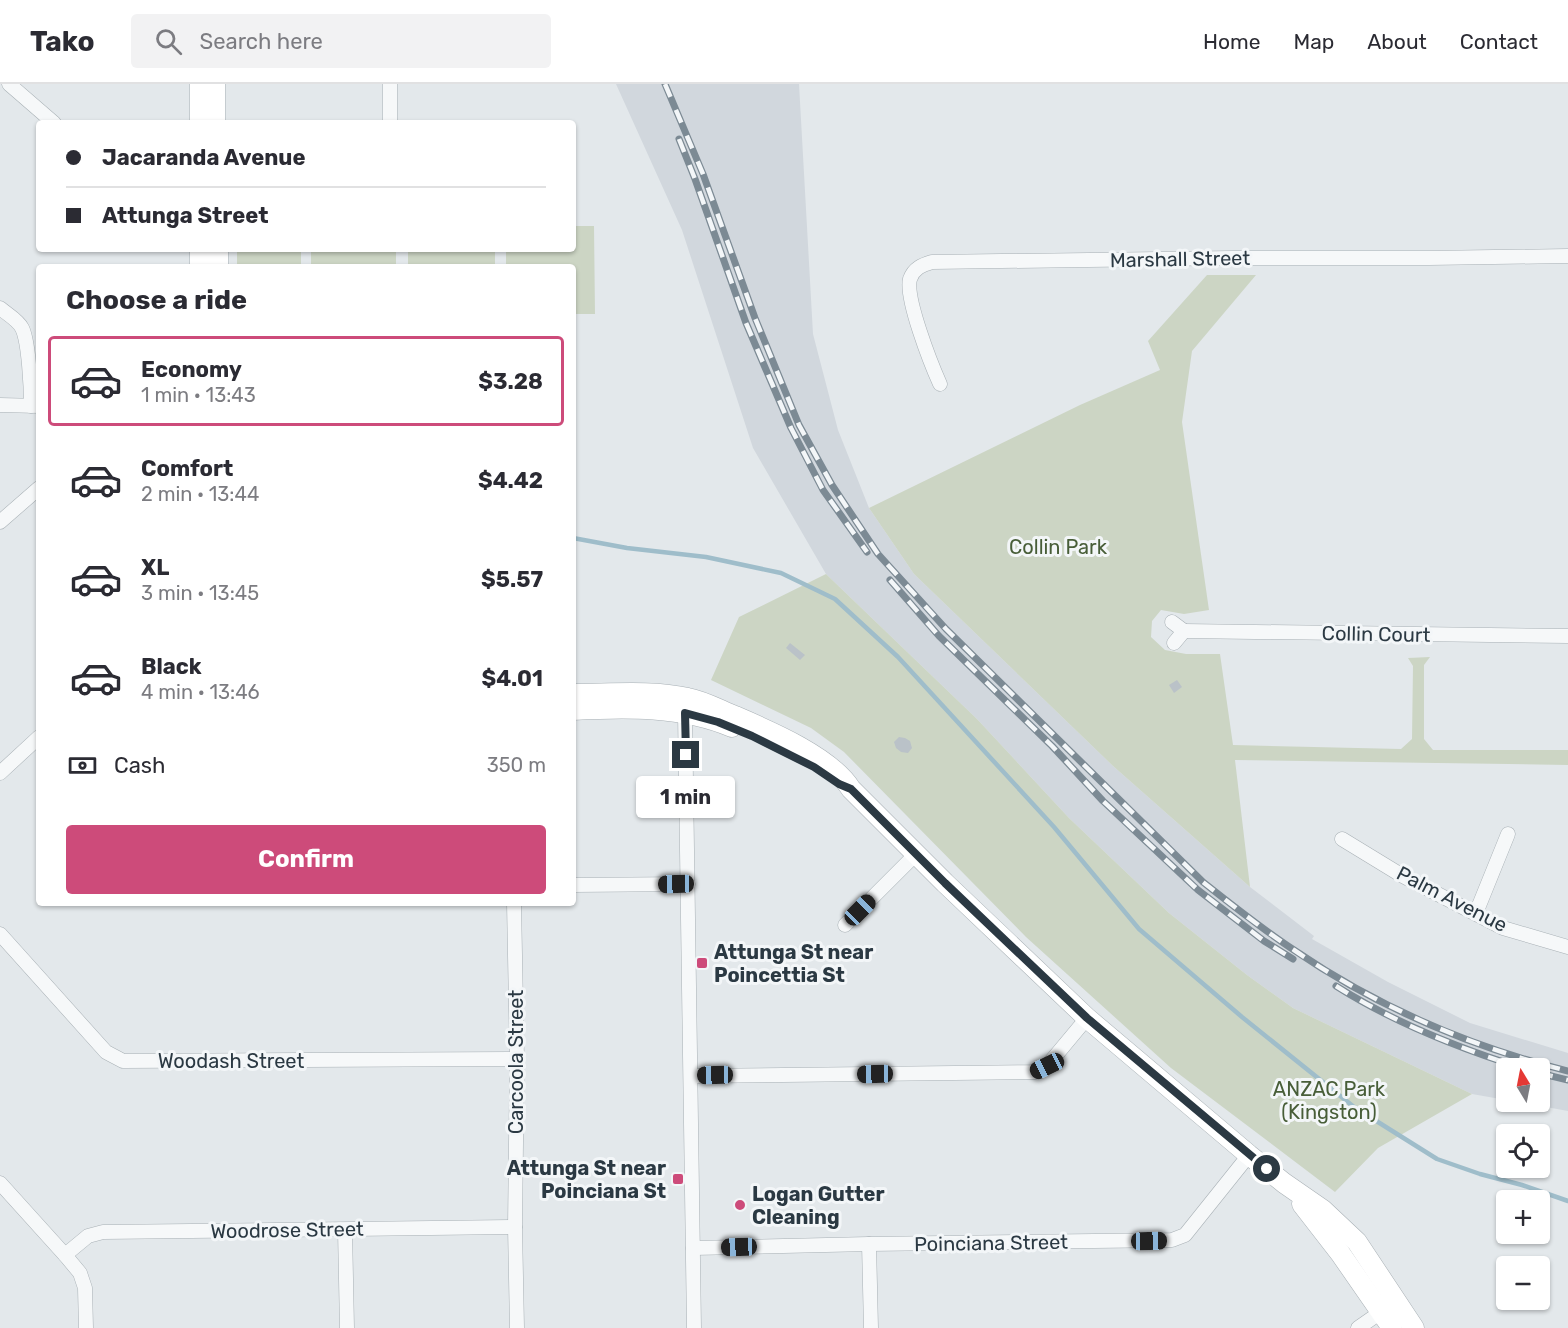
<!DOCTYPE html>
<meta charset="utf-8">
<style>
body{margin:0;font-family:Rubik,sans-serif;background:#f2f2f3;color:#2b2b33;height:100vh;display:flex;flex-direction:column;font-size:22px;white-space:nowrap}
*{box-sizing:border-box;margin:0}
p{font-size:20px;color:#7c7c81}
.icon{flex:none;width:33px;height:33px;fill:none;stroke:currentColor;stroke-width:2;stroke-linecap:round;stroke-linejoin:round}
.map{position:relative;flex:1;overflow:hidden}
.side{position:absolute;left:36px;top:180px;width:540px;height:642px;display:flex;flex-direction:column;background:#fff;border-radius:6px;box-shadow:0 2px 4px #0004}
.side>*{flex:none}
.hud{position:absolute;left:36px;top:36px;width:540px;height:132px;border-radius:6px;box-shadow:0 2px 4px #0004;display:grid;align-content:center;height:132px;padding:0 30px;background:#fff}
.needle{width:39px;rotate:350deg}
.buttons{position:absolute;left:1496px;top:974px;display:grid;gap:12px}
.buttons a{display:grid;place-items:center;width:54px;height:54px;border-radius:6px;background:#fff;box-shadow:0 2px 4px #0004;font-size:30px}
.end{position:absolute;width:27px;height:27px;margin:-14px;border:8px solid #2b3943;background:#fff;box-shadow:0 0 0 3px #fff}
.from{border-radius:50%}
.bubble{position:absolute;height:42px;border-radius:6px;background:#fff;box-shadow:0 2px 4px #0004;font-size:20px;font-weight:700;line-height:42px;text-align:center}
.car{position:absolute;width:18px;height:36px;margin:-18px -9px;border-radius:8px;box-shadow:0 0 4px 2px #0007;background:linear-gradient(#222 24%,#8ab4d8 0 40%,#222 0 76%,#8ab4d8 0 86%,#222 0)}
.hud b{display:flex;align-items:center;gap:21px;height:57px;font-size:22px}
.hud b+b{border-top:2px solid #e1e1e2}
.hud i{width:15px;height:15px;background:#2b2b33}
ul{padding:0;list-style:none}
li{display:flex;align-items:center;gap:18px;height:90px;margin:0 12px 9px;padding:0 18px;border:3px solid transparent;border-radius:6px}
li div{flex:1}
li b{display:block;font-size:22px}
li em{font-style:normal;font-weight:700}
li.current{border-color:#cd4b7a}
li>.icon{width:54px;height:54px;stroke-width:1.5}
h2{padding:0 30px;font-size:27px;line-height:72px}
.pay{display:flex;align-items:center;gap:15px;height:66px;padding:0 30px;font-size:22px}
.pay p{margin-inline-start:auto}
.cta{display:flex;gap:12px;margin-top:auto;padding:12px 30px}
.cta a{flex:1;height:69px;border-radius:6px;background:#cd4b7a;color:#fff;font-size:24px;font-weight:700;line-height:69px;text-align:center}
header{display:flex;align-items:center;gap:36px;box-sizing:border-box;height:84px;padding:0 30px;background:#fff;border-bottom:2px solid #e1e1e2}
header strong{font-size:28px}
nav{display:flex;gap:33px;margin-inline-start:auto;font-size:21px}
.search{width:420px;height:54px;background:#f2f2f3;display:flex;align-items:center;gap:15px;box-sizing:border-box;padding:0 21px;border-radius:6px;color:#7c7c81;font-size:22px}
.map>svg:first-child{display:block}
</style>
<header>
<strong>Tako</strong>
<div class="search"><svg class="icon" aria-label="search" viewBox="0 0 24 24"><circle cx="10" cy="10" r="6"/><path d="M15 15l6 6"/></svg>Search here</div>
<nav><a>Home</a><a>Map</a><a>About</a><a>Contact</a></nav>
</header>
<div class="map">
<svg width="1568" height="1244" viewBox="0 0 1568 1244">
<rect width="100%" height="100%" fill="#e3e8eb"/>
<polygon fill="#d1d7dd" points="616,0 799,0 813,250 838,346 869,424 914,490 1113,682 1250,803 1314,852 1312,855 1388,898 1470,939 1568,969 1568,1027 1513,1017 1539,1017 1539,984 1506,984 1506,1016 1472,1010 1293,924 1247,891 1169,829 1069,734 977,635 826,490 753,364 682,146"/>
<g fill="#ccd5c4">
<polygon points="573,142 594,142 595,230 573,230 573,183 506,183 506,165 573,165"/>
<rect x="237" y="165" width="64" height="18"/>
<rect x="311" y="165" width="85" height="18"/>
<rect x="408" y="165" width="87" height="18"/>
<polygon points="1207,191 1256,191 1192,267 1182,338 1209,526 1184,530 1161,526 1152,537 1151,553 1165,566 1186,570 1220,570 1233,661 1401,665 1412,655 1413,582 1408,574 1430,573 1424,581 1424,655 1433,666 1568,666 1568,681 1235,676 1250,803 1113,682 914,490 869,424 1080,321 1160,286 1148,257"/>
<polygon points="826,490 977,635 1069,734 1169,829 1247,891 1293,924 1472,1010 1378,1064 1335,1108 1171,984 1026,853 844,668 811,644 711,596 739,533"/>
</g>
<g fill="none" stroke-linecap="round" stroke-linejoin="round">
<polyline stroke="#9fbdca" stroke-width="4.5" points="573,454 627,464 706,473 781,489 835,515 898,573 1054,743 1139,845 1242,933 1354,1023 1437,1075 1480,1090 1522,1101 1568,1117"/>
</g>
<g fill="#bac2c8">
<polygon points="790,559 805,571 800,576 786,564"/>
<polygon points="1177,596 1182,603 1174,609 1169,601"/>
<polygon points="899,653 905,654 910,657 912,664 908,669 901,668 896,664 894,658"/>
</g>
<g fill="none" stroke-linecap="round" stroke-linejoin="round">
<g stroke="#a8b0b5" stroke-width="15">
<g id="street">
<polyline points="9,0 54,39"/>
<polyline points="390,0 390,39"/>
<path d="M0 224C7 230 18 236 22 244 29 258 31 305 31 322"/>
<path d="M940 300C931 280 905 214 910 195 914 184 922 181 932 178L1234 174H1429L1568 172"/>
<polyline points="0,321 39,322"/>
<polyline points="0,438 39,404"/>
<polyline points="1172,538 1184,547 1174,559"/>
<polyline points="1184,547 1568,552"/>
<polyline points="686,622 685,629 694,1244"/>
<polyline points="0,689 39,653"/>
<polyline points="1342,755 1401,791 1503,844 1568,863"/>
<polyline points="573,801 688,800"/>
<polyline points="514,819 517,975 515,1143 517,1244"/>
<polyline points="1476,829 1508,750"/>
<polyline points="845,841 917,769"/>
<polyline points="0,850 106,968 123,977 517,975"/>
<polyline points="691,992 1035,988 1047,982 1087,934"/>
<polyline points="0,1099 65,1171 80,1189 85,1204 86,1244"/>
<polyline points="345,1146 347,1244"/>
<polyline points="869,1160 871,1244"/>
<polyline points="693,1164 869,1160 1172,1156 1185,1151 1249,1071"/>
<polyline points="65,1171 88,1152 103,1148 515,1143"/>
<polyline points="1358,1244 1381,1228"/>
</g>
</g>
<g stroke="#a8b0b5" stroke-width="21">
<g id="secondary">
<polyline points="200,0 200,39"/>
<polyline points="215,0 215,39"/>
<polyline points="200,165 200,183"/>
<polyline points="218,165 218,183"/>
<path d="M573 610C610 610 652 606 688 614 704 617 720 626 735 632 770 647 831 673 851 705L945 799 1087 934 1249 1071 1284 1099 1323 1126 1357 1158 1414 1244"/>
<path d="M573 626C626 623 682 622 732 643"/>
<polyline points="1302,1120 1340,1169 1392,1244"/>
</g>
</g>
<use href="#street" stroke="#f6f8f9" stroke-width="14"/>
<use href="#secondary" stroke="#fff" stroke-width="20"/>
<g stroke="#7c8a94" stroke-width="7">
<g id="rail">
<path d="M665 0 703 90 755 234 799 341 832 401 878 470 946 545 1203 798C1232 821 1262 845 1294 866 1376 922 1471 963 1568 987"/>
<polyline points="679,55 695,95 746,239 791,344 823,406 867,468"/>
<polyline points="890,496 939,552 1052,662 1103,717 1198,806 1264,857 1293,875"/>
<path d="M1336 902C1393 938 1458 964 1522 984"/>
<polyline points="1539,989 1568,996"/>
</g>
</g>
<use href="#rail" stroke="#f3f6f8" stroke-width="4.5" stroke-dasharray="14" stroke-linecap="butt"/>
</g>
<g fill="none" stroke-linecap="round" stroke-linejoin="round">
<polyline stroke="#2b3943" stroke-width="8" points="686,671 685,629 718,638 752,652 814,683 839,700 851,705 945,799 1087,934 1267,1085"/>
</g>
<g fill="#cd4b7a" stroke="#f3f6f8" stroke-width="2">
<rect x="696" y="873" width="12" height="12" rx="3"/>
<rect x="672" y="1089" width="12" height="12" rx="3"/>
<circle cx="740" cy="1121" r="6"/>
</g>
<g text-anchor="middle" stroke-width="6" stroke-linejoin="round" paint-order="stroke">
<g font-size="20" fill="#2b3943" stroke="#f3f6f8">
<text transform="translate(1180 175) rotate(-1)" y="7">Marshall Street</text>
<text transform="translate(1376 550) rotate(1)" y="7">Collin Court</text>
<text transform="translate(1452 815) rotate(27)" y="7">Palm Avenue</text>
<text x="231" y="984">Woodash Street</text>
<text transform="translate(516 978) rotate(-90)" y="7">Carcoola Street</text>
<text transform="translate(287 1146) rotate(-1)" y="7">Woodrose Street</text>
<text transform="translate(991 1159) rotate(-1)" y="7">Poinciana Street</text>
</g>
<g font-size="20" fill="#485e38" stroke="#f3f6f8">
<text x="1058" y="470">Collin Park</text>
<text x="1329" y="1012">ANZAC Park<tspan x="1329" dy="23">(Kingston)</tspan></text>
</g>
<g font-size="20" font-weight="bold" fill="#2b3943" stroke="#f3f6f8" text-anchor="start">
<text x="714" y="875">Attunga St near<tspan x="714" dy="23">Poincettia St</tspan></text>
<text x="666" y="1091" text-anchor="end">Attunga St near<tspan x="666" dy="23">Poinciana St</tspan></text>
<text x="752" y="1117">Logan Gutter<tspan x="752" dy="23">Cleaning</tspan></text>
</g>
</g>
</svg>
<div class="buttons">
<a><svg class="needle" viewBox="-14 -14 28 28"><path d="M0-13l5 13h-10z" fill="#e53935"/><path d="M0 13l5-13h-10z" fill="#7c7c81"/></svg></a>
<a><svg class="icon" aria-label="locate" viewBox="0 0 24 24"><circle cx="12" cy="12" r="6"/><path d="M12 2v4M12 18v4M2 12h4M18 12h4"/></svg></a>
<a>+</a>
<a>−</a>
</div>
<i class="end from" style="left:1267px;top:1085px"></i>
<i class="end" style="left:686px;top:671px"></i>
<div class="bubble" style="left:636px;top:692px;width:99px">1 min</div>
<i class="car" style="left:676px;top:800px;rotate:269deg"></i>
<i class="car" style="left:860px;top:826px;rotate:45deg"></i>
<i class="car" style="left:1047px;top:982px;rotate:244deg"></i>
<i class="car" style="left:875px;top:990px;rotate:269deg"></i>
<i class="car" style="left:715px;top:991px;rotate:269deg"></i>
<i class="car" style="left:1149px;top:1157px;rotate:89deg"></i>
<i class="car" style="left:739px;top:1163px;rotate:268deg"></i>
<div class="hud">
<b><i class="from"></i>Jacaranda Avenue</b>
<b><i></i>Attunga Street</b>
</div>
<section class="side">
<h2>Choose a ride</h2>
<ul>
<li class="current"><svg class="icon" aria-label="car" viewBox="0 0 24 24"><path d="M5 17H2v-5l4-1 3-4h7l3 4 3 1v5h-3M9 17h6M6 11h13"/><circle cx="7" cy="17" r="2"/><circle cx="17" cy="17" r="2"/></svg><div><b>Economy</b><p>1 min · 13:43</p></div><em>$3.28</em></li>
<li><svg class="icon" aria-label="car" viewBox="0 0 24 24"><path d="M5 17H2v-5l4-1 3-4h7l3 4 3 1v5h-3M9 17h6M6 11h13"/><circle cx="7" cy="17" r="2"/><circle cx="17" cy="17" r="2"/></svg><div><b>Comfort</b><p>2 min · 13:44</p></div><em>$4.42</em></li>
<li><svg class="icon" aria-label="car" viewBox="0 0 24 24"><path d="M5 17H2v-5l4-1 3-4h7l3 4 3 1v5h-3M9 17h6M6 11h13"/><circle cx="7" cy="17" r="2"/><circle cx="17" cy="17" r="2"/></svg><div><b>XL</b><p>3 min · 13:45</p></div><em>$5.57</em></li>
<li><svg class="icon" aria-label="car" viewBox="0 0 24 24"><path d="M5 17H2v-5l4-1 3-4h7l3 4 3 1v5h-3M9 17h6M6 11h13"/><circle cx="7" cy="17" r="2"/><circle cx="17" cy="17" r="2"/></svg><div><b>Black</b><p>4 min · 13:46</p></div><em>$4.01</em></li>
</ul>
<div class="pay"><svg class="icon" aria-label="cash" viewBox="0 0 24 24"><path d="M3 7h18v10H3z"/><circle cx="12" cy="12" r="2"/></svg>Cash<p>350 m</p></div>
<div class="cta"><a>Confirm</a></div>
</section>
</div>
